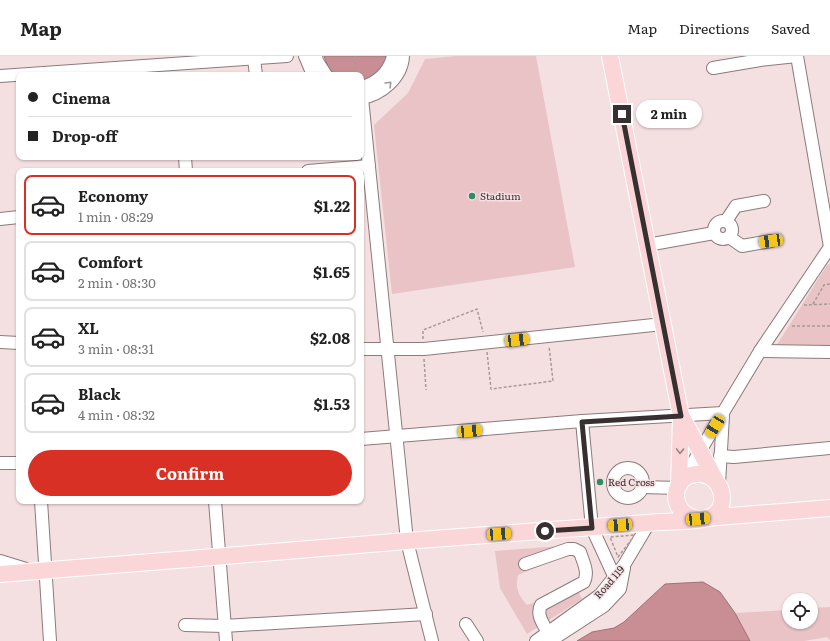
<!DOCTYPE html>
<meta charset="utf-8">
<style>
body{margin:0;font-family:Literata,serif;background:#f6f6f6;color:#222;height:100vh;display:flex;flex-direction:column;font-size:15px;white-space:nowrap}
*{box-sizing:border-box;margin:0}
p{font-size:13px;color:#767676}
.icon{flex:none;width:22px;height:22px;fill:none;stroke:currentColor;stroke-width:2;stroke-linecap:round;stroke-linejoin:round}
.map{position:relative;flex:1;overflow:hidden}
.sheet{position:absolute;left:16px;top:112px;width:348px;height:336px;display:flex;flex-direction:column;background:#fff;border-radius:8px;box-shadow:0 1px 3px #0004}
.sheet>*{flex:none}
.guide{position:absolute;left:16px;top:16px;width:348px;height:88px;border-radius:8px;box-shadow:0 1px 3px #0004;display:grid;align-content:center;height:88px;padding:0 12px;background:#fff}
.fabs{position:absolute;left:782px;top:537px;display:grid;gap:8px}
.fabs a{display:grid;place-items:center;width:36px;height:36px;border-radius:50%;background:#fff;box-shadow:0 1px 3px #0004;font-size:20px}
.end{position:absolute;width:18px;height:18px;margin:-9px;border:5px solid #383030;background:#fff;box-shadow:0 0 0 2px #fff}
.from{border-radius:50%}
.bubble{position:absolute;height:28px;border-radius:14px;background:#fff;box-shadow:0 1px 3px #0004;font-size:13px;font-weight:700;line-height:28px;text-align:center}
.car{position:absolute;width:12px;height:24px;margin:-12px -6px;border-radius:5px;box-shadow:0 0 3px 1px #0007;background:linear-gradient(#f5c518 24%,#345 0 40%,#f5c518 0 76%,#345 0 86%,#f5c518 0)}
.guide b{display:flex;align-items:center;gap:14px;height:38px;font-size:15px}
.guide b+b{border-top:1px solid #e0e0e0}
.guide i{width:10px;height:10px;background:#222}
ul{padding:7px 0 0;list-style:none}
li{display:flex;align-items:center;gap:12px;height:60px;margin:0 8px 6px;padding:0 4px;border:2px solid #e0e0e0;border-radius:8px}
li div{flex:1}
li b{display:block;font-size:15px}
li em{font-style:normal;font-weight:700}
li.selected{border-color:#d93025}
li>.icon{width:36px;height:36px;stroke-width:1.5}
.primary-button{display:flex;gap:8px;margin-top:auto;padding:8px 12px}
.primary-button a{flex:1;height:46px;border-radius:24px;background:#d93025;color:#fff;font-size:16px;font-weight:700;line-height:46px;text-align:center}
header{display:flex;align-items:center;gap:24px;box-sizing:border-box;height:56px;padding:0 20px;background:#fff;border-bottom:1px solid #e0e0e0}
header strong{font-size:19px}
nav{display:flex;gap:22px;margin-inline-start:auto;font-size:14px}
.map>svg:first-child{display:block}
</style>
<header>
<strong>Map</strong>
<nav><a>Map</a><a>Directions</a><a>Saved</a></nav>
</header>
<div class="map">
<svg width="830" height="585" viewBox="0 0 830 585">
<rect width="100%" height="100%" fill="#f4dfe1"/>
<g fill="#e9c3c6">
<polygon points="456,0 536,0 575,211 392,238 374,69 408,37 425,3"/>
<polygon points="830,208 830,293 775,292 827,209"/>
<path d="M561 490 564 500 518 519C515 532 518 539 527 549L577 532 582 543 527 578 500 532 495 495Z"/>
<polygon points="830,551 830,584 827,581 804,585 750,585 735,557 789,554 789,566 811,566 811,552"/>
</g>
<g fill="#c98e94" stroke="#9e7276">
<path d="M324 0H387C383 13 374 22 361 25V19H336L329 13Z"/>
<polygon points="703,526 720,536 735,557 750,585 577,585 592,576 614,572 624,566 665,528"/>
</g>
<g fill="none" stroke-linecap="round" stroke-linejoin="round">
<g stroke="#8d7a7c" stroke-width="14">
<g id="minor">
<polyline points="305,0 313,19"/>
<polyline points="316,0 317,5 326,19"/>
<polyline points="254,3 256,19"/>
<polyline points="713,12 760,4 797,0"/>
<polyline points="0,20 287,0"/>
<path d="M361 31C377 28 389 16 393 0"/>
<path d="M361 42C381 39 402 22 403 0"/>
<polyline points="362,42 407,485 432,585"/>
<polyline points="185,101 186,115"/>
<polyline points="308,115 369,110"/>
<polyline points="0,163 19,161"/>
<circle cx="723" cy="174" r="9"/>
<polyline points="726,165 736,150 764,145"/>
<polyline points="729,181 742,190 771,185"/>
<polyline points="647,189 714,177"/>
<polyline points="0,286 19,287"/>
<polyline points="361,293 424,293 663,268"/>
<polyline points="760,295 830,296"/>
<polyline points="582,365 592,472 615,522"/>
<polyline points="361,383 582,365 723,357"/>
<polyline points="720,400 734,401 830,392"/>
<polyline points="0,407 19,407"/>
<circle cx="628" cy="427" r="15"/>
<polyline points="682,425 760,295 830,191 797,0"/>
<polyline points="719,428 723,360"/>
<polyline points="642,431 678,432"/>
<polyline points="41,445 50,585"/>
<polyline points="215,445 226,585"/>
<polyline points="0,505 26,513"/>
<path d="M525 508 568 493H574L580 496C583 506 589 516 584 526L541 549C536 559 543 567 548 577"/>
<polyline points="466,568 477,585"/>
<polyline points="185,569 224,570 426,558"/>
<polyline points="536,585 600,539 624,509 649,467"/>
<polyline points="550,585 604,550 620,533 624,512"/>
</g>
</g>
<g stroke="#fff" stroke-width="18">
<g id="major">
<polyline points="610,0 681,360 679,429"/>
<polyline points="682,361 716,425"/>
<polyline points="706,462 830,452"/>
<path d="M0 518C135 508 271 496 406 485 491 478 576 473 660 466 673 465 700 466 711 461 731 450 722 419 700 418 671 416 666 458 698 463"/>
</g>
</g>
<g stroke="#a9999a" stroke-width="1.5" stroke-dasharray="3 2" stroke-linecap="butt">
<polyline points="355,0 357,19"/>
<polyline points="813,248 824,229 830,228"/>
<polyline points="804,249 830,248"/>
<polyline points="792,270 830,270"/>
<polyline points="423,283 423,274 477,253 483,276"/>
<polyline points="487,296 491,333 553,325 549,290"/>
<polyline points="424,303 426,334"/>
<polygon points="635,479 618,501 610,481"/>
</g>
<use href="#minor" stroke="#fff" stroke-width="12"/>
<use href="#major" stroke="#fad6d9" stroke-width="16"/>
</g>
<defs><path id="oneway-chevron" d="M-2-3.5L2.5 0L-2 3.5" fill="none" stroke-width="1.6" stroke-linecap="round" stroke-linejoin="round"/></defs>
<use stroke="#9c9898" href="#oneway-chevron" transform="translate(389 28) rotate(-45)"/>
<use stroke="#998384" href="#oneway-chevron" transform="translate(680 395) rotate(92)"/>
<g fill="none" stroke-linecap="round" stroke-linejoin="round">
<polyline stroke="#383030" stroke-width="5" points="545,475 592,472 582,366 681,360 622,58"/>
</g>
<g fill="#2c8c64" stroke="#f4dfe1" stroke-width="1.5">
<circle cx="472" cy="140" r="4"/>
<circle cx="600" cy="426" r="4"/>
</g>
<g text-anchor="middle" stroke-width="3" stroke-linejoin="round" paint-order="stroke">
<g font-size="10" fill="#383030" stroke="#f4dfe1" text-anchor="start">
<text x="480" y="144">Stadium</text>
<text x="608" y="430">Red Cross</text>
</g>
<g font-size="10" fill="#383030" stroke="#f4dfe1">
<text transform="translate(609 526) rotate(-49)" y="4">Road 119</text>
</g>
</g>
</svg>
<div class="fabs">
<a><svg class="icon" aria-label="locate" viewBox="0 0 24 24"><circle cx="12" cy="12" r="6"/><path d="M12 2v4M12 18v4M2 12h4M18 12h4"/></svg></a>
</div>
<i class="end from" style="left:545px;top:475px"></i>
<i class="end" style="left:622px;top:58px"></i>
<div class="bubble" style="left:636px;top:44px;width:66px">2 min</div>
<i class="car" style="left:771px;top:185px;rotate:262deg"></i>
<i class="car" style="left:517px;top:284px;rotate:83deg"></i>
<i class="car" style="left:715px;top:370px;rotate:212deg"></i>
<i class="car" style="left:470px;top:375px;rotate:85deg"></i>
<i class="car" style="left:698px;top:463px;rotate:85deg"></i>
<i class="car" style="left:620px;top:469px;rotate:266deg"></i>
<i class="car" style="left:499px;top:478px;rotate:86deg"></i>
<div class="guide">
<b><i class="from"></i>Cinema</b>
<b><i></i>Drop-off</b>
</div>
<section class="sheet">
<ul>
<li class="selected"><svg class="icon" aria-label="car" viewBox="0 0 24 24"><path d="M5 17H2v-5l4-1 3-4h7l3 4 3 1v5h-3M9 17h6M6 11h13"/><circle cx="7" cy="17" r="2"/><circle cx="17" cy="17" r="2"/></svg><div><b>Economy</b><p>1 min · 08:29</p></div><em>$1.22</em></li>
<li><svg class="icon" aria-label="car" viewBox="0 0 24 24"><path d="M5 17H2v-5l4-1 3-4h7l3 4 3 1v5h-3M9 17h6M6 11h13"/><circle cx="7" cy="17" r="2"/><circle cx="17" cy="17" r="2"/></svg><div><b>Comfort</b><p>2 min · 08:30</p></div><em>$1.65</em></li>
<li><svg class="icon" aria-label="car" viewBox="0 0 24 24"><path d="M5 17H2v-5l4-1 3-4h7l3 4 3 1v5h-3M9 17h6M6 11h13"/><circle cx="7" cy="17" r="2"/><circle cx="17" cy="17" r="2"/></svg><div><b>XL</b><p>3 min · 08:31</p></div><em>$2.08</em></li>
<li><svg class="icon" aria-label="car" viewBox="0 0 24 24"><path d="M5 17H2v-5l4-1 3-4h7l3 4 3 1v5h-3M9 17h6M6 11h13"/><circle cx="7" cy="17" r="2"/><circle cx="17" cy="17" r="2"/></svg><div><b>Black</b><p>4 min · 08:32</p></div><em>$1.53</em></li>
</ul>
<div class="primary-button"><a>Confirm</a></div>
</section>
</div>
